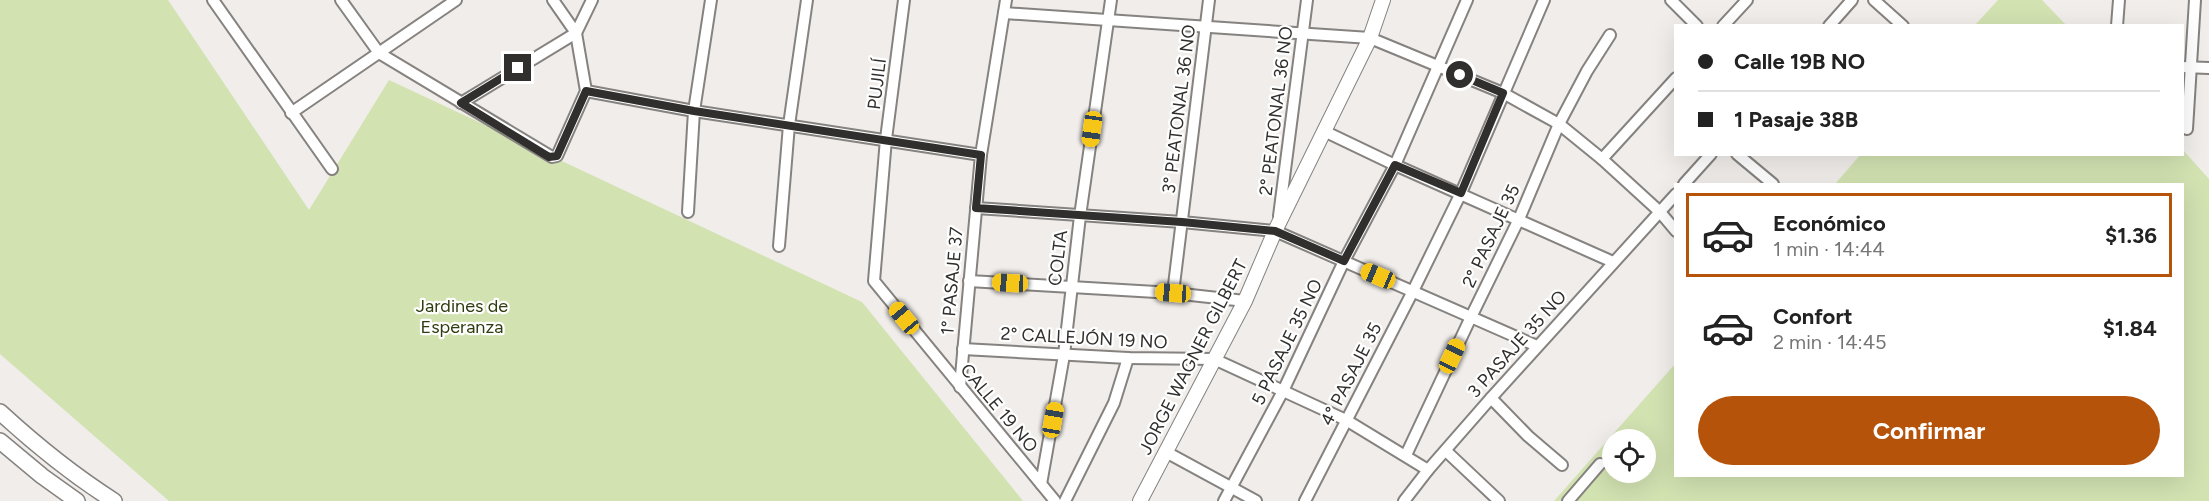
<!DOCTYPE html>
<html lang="es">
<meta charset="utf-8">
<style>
body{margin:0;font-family:Figtree,sans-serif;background:#f2f2f2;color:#222;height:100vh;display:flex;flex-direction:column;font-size:22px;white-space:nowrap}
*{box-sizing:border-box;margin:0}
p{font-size:20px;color:#767676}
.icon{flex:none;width:33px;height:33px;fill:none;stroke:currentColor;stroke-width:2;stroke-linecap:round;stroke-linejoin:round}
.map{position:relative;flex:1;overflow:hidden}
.side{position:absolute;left:1674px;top:183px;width:510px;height:294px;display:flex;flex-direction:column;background:#fff;border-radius:0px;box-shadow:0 6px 24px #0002}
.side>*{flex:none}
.hud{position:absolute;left:1674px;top:24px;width:510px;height:132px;border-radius:0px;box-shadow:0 6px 24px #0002;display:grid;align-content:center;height:132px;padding:0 24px;background:#fff}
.tools{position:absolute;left:1602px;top:429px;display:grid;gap:12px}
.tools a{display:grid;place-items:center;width:54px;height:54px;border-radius:50%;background:#fff;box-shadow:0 6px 24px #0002;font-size:30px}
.end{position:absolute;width:27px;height:27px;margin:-14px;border:8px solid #302f2e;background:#fff;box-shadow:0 0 0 3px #fff}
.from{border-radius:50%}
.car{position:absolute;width:18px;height:36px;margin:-18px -9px;border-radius:8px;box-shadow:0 0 4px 2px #0007;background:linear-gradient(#f5c518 24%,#345 0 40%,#f5c518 0 76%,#345 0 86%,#f5c518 0)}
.hud b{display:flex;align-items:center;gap:21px;height:57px;font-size:22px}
.hud b+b{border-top:2px solid #e0e0e0}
.hud i{width:15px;height:15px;background:#222}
ul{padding:10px 0 0;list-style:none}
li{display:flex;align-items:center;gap:18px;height:84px;margin:0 12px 9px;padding:0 12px;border:3px solid transparent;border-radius:0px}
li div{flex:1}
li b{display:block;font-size:22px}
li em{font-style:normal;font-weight:700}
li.selected{border-color:#b45309}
li>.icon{width:54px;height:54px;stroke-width:1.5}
.action{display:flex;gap:12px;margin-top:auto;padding:12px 24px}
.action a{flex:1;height:69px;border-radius:36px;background:#b45309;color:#fff;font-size:24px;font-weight:700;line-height:69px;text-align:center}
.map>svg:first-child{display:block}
</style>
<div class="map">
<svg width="2209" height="501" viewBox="0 0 2209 501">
<rect width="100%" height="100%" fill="#f0edea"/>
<g fill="#d2e2b1" fill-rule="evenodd">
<polygon points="0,0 168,0 309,210 389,80 862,302 1023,501 169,501 0,354"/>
<polygon points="1998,0 2042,0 2066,25 1975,25"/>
<path d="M2183 150 2209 179V501H1554L1675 364 1676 476H2182V184H1835L1861 154H2182ZM1612 440H1646V472H1612Z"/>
</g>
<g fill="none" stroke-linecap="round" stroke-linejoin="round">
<g stroke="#85827f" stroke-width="14">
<g id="minor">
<polyline points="213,0 332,169"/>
<polyline points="341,0 379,53 552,157 557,156 586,91 576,33 553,0"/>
<polyline points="904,0 886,139 874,281 1055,501"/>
<polyline points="1671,0 1697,26"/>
<polyline points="1874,0 1903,26"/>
<polyline points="1004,13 1370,38 1503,93 1559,124 1602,159 1660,212 1676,231"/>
<polyline points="1723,26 1747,0"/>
<polyline points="1829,26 1852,0"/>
<polyline points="2117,26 2119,0"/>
<polyline points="2182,67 2209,68"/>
<polyline points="586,91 694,111 981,155"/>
<polyline points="461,103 576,33 592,0"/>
<polyline points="291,113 456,0"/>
<polyline points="2187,129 2195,0"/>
<polyline points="1326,132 1395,165 1613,262"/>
<polyline points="1737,154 1773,184"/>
<polyline points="1602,159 1676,78"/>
<polyline points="1684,184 1711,154"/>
<polyline points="976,208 1182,222 1275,231 1537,346"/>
<polyline points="688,212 694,111 711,0"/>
<polyline points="1279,216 1307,0"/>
<polyline points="779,246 789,125 807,0"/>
<polyline points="969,281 1173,293 1245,301"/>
<polyline points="1173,293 1209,0"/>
<polyline points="963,349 1128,358 1214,359 1346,420 1428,470"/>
<polyline points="960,387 981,155 1006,0"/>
<polyline points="1491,398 1528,436 1562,465"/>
<polyline points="1446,451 1499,501"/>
<polyline points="1166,452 1256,501"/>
<polyline points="1406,455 1471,317 1519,219 1559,124 1587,71 1610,35"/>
<polyline points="1041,484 1064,355 1080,216 1111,0"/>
<polyline points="1065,501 1114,403 1128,358"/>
<polyline points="1224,501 1283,391 1344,261 1395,165 1467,0"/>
<polyline points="1305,501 1413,291 1461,193 1544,0"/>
<polyline points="1404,501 1428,470 1491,398 1676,194"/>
<polyline points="1568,501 1600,464"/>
</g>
</g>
<g stroke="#85827f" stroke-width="16">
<polyline id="tertiary" points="1140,501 1245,301 1275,231 1370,38 1383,0"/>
</g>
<g stroke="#85827f" stroke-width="18">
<g id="secondary">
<path d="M0 412C36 445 73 475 114 501"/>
<polyline points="0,441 42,476 77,501"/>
</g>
</g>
<use href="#minor" stroke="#fff" stroke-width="10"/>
<use href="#tertiary" stroke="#fff" stroke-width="14"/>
<use href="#secondary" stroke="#fff" stroke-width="15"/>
</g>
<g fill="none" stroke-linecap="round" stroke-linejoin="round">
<polyline stroke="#302f2e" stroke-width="8" points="518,68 461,103 549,157 557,156 586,91 694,111 981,155 976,208 1182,222 1275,231 1344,261 1395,165 1461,193 1503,93 1460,75"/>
</g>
<g text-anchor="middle" stroke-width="4.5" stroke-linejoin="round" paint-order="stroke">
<g font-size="18" fill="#302f2e" stroke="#fff">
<text transform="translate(877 84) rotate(-83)" y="6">PUJILÍ</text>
<text transform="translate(1179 109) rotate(-83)" y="6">3° PEATONAL 36 NO</text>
<text transform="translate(1276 111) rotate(-83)" y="6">2° PEATONAL 36 NO</text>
<text transform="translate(1491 236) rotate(-65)" y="6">2° PASAJE 35</text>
<text transform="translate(1058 258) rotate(-83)" y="6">COLTA</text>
<text transform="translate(952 281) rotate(-85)" y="6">1° PASAJE 37</text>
<text transform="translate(1084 338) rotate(3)" y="6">2° CALLEJÓN 19 NO</text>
<text transform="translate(1287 342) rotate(-64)" y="6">5 PASAJE 35 NO</text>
<text transform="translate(1517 344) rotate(-48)" y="6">3 PASAJE 35 NO</text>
<text transform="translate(1193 357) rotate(-63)" y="6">JORGE WAGNER GILBERT</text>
<text transform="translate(1351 374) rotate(-63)" y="6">4° PASAJE 35</text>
<text transform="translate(999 408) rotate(50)" y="6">CALLE 19 NO</text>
</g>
<g font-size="18" fill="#303c0f" stroke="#fff">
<text x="462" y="312">Jardines de<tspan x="462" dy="21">Esperanza</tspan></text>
</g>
</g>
</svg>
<div class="tools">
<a><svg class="icon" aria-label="locate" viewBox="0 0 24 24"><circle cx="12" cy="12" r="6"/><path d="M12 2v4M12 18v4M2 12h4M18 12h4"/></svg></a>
</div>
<i class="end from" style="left:1460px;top:75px"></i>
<i class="end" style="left:518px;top:68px"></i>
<i class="car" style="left:1092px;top:129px;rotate:188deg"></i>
<i class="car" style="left:1378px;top:276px;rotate:293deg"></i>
<i class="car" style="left:1010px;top:283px;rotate:273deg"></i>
<i class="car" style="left:1173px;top:293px;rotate:274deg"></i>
<i class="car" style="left:904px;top:318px;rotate:320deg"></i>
<i class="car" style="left:1452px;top:356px;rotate:25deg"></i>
<i class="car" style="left:1053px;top:420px;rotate:10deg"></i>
<div class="hud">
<b><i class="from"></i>Calle 19B NO</b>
<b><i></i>1 Pasaje 38B</b>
</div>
<section class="side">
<ul>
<li class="selected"><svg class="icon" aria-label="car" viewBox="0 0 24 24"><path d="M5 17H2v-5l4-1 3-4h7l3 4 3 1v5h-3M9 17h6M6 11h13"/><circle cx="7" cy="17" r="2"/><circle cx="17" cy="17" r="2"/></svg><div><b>Económico</b><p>1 min · 14:44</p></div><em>$1.36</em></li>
<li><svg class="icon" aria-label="car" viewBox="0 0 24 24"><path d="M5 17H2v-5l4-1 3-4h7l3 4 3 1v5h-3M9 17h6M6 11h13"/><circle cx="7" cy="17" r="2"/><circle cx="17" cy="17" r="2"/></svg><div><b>Confort</b><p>2 min · 14:45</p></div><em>$1.84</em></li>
</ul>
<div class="action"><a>Confirmar</a></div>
</section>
</div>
